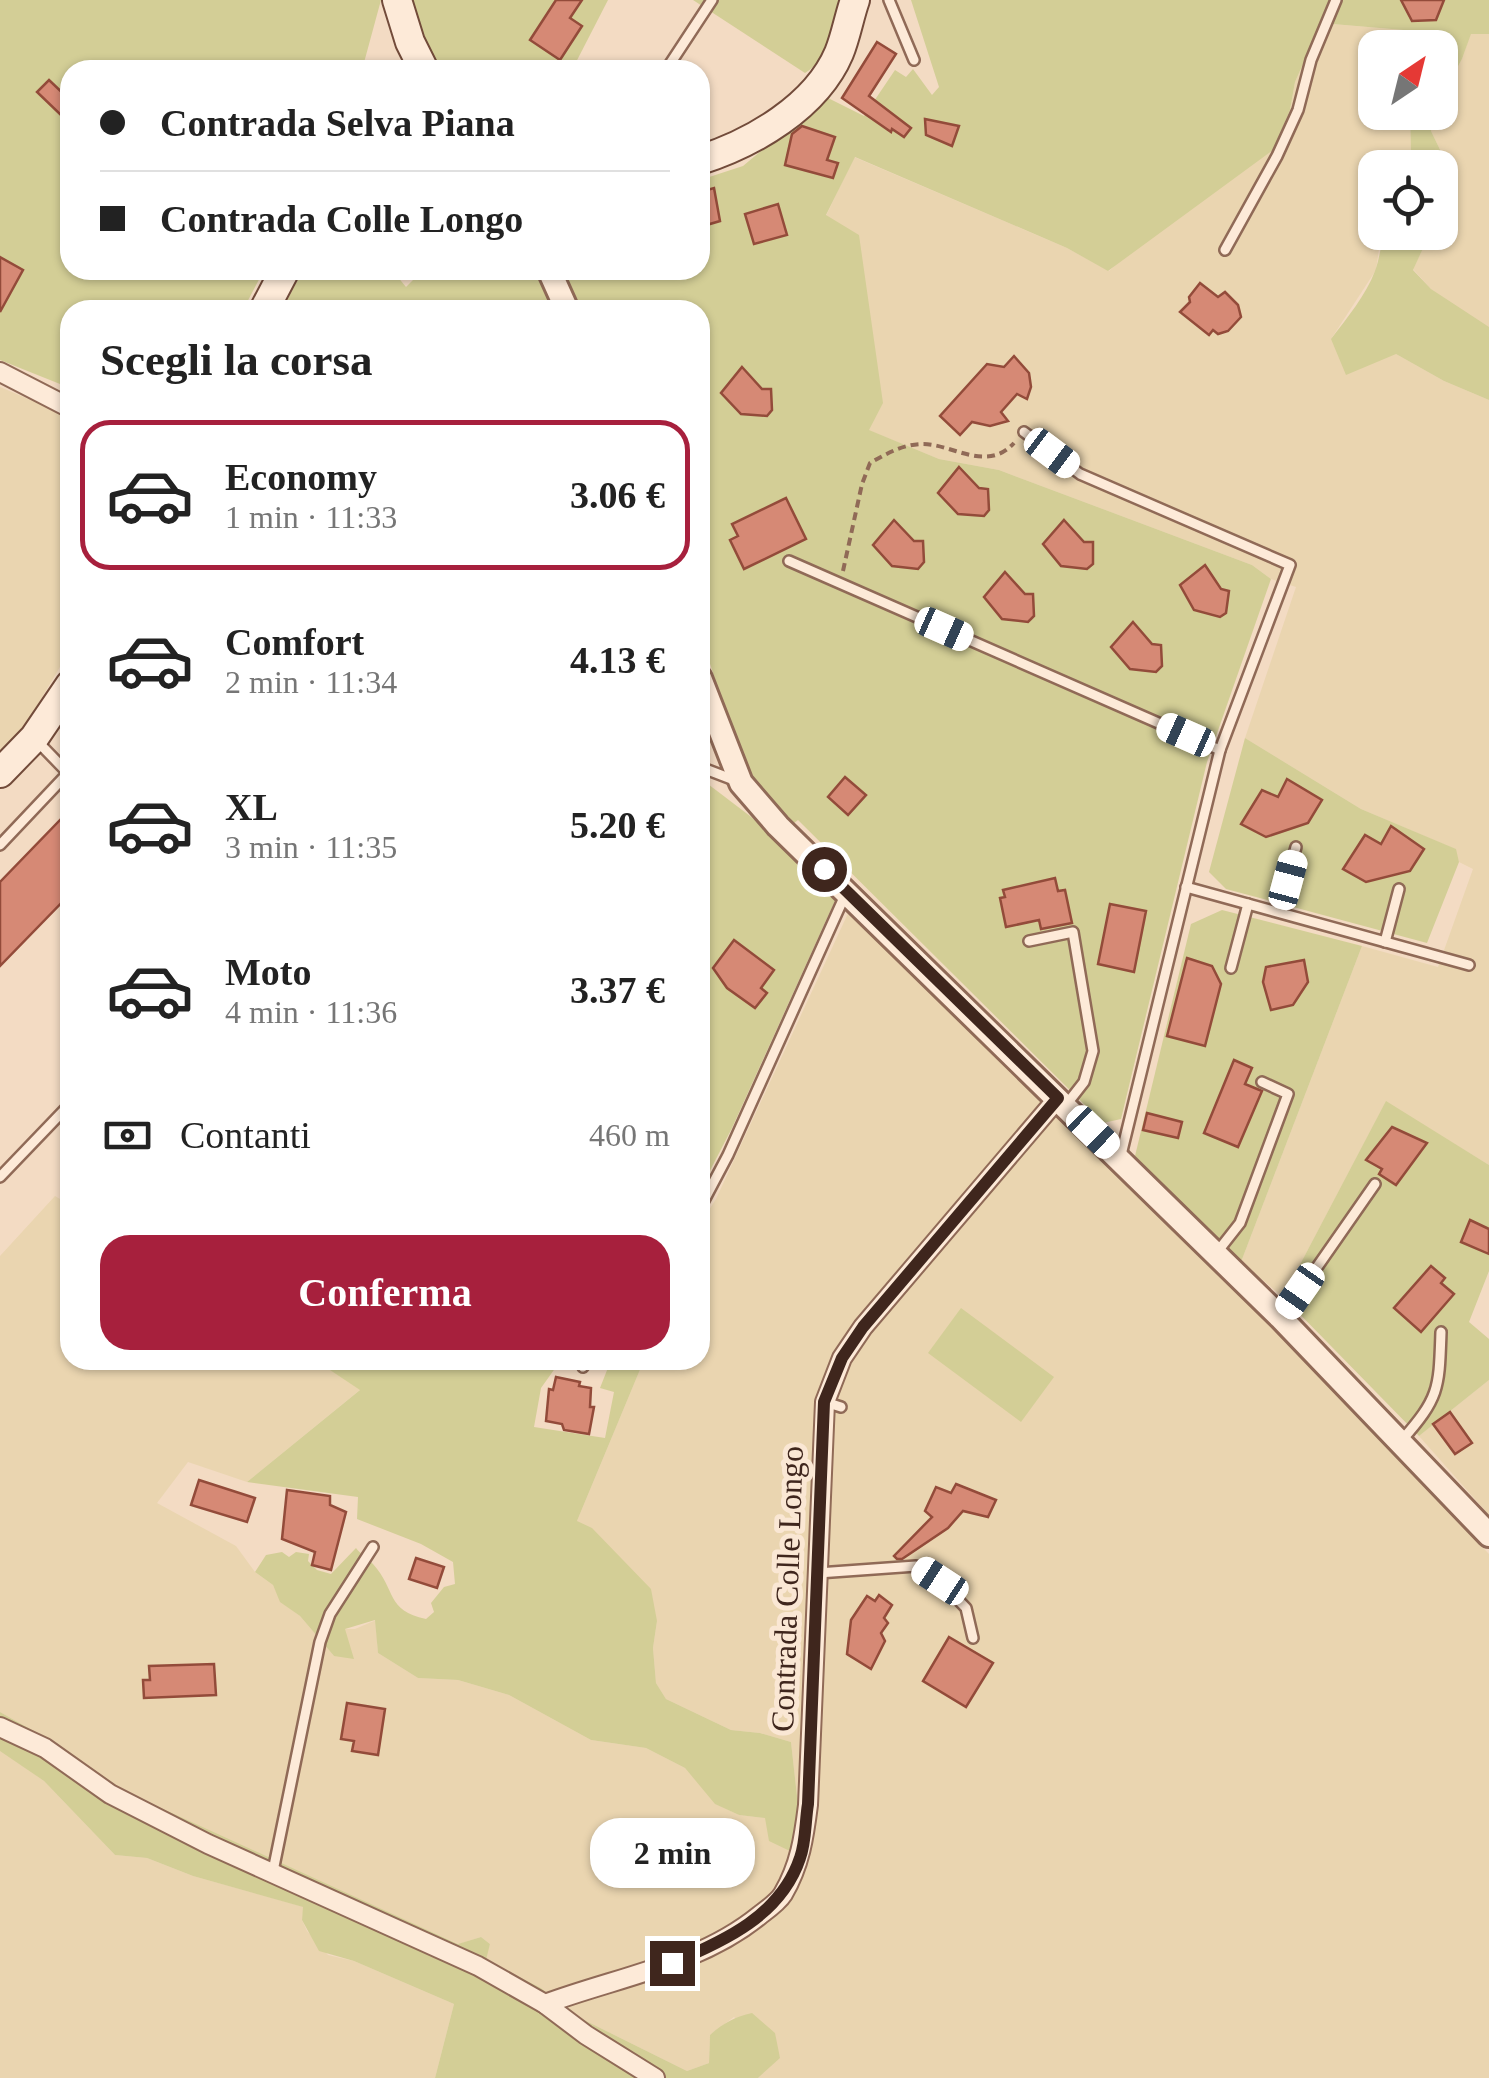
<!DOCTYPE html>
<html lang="it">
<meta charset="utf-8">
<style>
body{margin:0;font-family:"Times New Roman",serif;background:#f2f2f2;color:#222;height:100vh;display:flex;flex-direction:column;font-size:38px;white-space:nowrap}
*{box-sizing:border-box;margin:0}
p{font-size:32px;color:#767676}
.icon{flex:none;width:55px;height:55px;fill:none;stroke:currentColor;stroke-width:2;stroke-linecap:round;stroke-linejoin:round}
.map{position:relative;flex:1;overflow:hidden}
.panel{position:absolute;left:60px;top:300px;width:650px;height:1070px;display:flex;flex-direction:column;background:#fff;border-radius:30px;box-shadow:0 2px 8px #0004}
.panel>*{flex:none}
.guide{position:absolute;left:60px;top:60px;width:650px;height:220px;border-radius:30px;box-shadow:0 2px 8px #0004;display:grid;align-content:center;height:220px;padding:0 40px;background:#fff}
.needle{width:65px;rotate:35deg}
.controls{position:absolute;left:1358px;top:30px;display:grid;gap:20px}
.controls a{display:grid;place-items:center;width:100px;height:100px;border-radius:20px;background:#fff;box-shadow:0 2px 8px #0004;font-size:50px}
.end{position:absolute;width:45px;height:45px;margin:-22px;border:12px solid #3f261d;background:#fff;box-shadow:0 0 0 5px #fff}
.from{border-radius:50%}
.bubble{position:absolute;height:70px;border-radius:30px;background:#fff;box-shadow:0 2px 8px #0004;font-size:32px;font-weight:700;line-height:70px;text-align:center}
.car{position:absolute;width:30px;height:60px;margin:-30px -15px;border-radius:12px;box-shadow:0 0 8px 2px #0007;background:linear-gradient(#fff 24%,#345 0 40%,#fff 0 76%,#345 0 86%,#fff 0)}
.guide b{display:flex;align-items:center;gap:35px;height:95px;font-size:38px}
.guide b+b{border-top:2px solid #e0e0e0}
.guide i{width:25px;height:25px;background:#222}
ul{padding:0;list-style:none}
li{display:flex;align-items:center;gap:30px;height:150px;margin:0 20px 15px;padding:0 20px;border:5px solid transparent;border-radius:30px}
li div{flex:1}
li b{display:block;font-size:38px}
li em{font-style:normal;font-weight:700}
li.active{border-color:#a7203d}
li>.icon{width:90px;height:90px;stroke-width:1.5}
h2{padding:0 40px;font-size:45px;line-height:120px}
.pay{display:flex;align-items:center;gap:25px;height:110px;padding:0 40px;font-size:38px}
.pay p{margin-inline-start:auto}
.action{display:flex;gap:20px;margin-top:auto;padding:20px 40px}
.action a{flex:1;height:115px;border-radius:30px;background:#a7203d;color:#fff;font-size:40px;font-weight:700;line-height:115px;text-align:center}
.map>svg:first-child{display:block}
</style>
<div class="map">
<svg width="1489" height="2078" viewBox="0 0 1489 2078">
<rect width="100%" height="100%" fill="#f3dbc3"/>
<g fill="#ead5b0">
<polygon points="1320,23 1416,31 1413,47 1375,48 1375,112 1410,113 1411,155 1404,167 1375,168 1375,232 1386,233 1379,249 1376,270 1331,339 1396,354 1444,381 1489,400 1489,1165 1386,1102 1283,1297 1241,1262 1362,946 1438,967 1473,869 1459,862 1455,849 1361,809 1245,738 1296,587 1271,579 1252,565 999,470 939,459 868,430 826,216 854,157 1067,248 1109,271 1290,110 1295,82"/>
<polygon points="1471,33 1489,34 1489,327 1486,328 1431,289 1413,269 1430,233 1440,232 1444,158 1431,131 1436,113 1440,112 1441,96 1462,59"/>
<polygon points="0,387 57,411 70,421 70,650 25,726 0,752"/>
<polygon points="850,909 1302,1358 1489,1554 1489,2078 758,2078 780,2057 734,2017 710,2035 709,2063 687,2071 572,2014 541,1988 485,1960 490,1944 481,1937 459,1944 203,1830 126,1792 57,1744 0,1712 0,1256 55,1196 70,1205 70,1360 315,1360 361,1389 247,1482 188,1462 157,1503 236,1546 255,1572 273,1585 281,1602 300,1616 334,1656 345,1629 355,1629 376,1620 378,1653 418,1678 458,1680 509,1695 591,1740 646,1748 685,1768 716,1804 739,1815 765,1818 799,1814 791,1742 760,1733 731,1730 666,1699 656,1683 653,1648 657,1621 577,1521 644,1360 700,1360 700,1224 716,1199"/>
<polygon points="1489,1380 1489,1515 1419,1436"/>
<polygon points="0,1750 44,1781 115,1855 147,1858 193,1876 304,1907 302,1920 307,1931 328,1955 354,1961 454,2004 435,2078 0,2078"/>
</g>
<g fill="#d3ce96">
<polygon points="0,0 381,0 362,70 70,70 70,270 264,270 243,310 70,310 70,388 0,360"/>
<polygon points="412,0 608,0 572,70 436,70 415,30"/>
<path d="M693 0H843C838 25 828 59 805 73Z"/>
<polygon points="911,0 1489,0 1489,34 1471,34 1462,59 1440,99 1440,48 1413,47 1415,31 1321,23 1295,82 1290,110 1273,150 1108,271 1067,248 855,157 826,215 859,235 883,403 869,430 939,459 999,470 1252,565 1271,579 1207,762 1121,1119 1103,1123 798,820 793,824 756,784 739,753 700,633 700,310 581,310 562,270 700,270 700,180 743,166 826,97 864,116 895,70 906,77 913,69 932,95 939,87"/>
<polygon points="1410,113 1436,113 1431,131 1444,158 1440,208 1440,168 1404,167 1411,155"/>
<path d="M1386 233H1430L1413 270 1431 289 1489 327V400L1444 381 1396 354 1346 375 1331 339C1347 318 1366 295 1375 271 1380 258 1380 245 1386 233Z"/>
<polygon points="303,270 392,270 406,287 423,270 537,270 556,310 282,310"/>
<polygon points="1245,738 1361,809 1456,849 1459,862 1427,943 1226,889 1209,872"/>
<polygon points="700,778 750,816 838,894 732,1128 700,1190"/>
<polygon points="1222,910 1362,946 1241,1262 1135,1156 1191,924"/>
<polygon points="1386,1101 1489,1165 1489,1271 1469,1322 1489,1339 1489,1380 1419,1436 1283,1297"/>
<polygon points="961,1308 1054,1377 1021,1422 928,1353"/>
<path d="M315 1360H561L541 1388 534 1427 605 1438 614 1392 600 1388 611 1360H644L577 1521 592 1528 651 1589 657 1621 653 1648 656 1683 666 1699 731 1730 760 1733 791 1742 799 1814 792 1852 769 1841 765 1818 739 1815 715 1804 685 1768 646 1748 591 1740 509 1695 458 1680 418 1678 378 1653 375 1620 345 1629 354 1659 334 1656 300 1616 280 1602 273 1585 255 1572 266 1555 282 1552 289 1557 296 1552 309 1554 308 1561 317 1570 331 1574 356 1548C361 1555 368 1558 373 1564 396 1589 386 1611 426 1619L434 1612 431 1603 444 1587 455 1584 453 1562 421 1544 357 1519 358 1497 247 1482 360 1390Z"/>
<path d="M0 1712 57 1744 126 1792 458 1944 481 1937 490 1944 486 1960 541 1988 572 2014 687 2071 709 2063 710 2035C723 2023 735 2017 752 2013L775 2033 780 2058 758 2078H435L454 2004 354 1961 319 1951 302 1920 303 1907 193 1876 147 1858 115 1855 44 1781 0 1751Z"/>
</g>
<g fill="#d68975" stroke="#934b3a" stroke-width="2.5">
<polygon points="556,0 582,0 570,18 582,26 560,60 530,40"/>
<polygon points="1401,0 1444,0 1436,20 1412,21"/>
<polygon points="877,42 896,54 869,96 911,128 904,137 892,129 891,132 842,98"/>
<polygon points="49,80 70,100 70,108 62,116 37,92"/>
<polygon points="925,119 959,126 952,146 926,135"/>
<polygon points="802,126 835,137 827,160 838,163 833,178 785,165 792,134"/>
<polygon points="714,188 720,221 703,226 700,192"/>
<polygon points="778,204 787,235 754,244 745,214"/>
<polygon points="0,257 23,270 0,312"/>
<polygon points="1200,283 1218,297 1225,292 1238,305 1241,317 1228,331 1218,334 1213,330 1209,335 1180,312 1190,302 1189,297"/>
<polygon points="1014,356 1029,373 1031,387 1027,399 1017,394 1001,412 1008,421 990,426 972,422 960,435 940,416 987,364 1004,367"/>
<polygon points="742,367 762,389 771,389 772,410 767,416 741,414 721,393"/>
<polygon points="959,467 979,488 988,489 989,510 984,516 958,514 938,493"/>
<polygon points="786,498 806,539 744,569 730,540 738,536 732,524"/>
<polygon points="894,520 914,541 923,541 924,562 918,569 892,566 873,545"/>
<polygon points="1064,520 1084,542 1093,542 1093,564 1087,569 1061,566 1043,544"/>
<polygon points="1205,565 1221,589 1229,591 1226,613 1220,617 1194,610 1180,585"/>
<polygon points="1005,572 1025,594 1033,594 1034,616 1028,622 1002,619 984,597"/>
<polygon points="1133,622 1152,644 1161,645 1162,666 1156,672 1130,669 1111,647"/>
<polygon points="845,777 866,795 848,815 828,797"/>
<polygon points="1287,779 1322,800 1308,823 1266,837 1241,824 1262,790 1278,797"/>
<polygon points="61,819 70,828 70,894 0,966 0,882"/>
<polygon points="1391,826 1424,849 1410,871 1366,882 1343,869 1365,835 1381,844"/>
<polygon points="1055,878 1058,891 1065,890 1072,923 1041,929 1039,920 1006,927 1000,898 1005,897 1003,890"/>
<polygon points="1110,904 1146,911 1134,972 1098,964"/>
<polygon points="734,940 774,970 761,988 767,993 755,1008 727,988 713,968"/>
<polygon points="1187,958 1212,966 1221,984 1205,1046 1167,1036"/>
<polygon points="1304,960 1308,982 1293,1005 1271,1010 1263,982 1266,967"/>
<polygon points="1234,1060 1252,1068 1245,1084 1262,1091 1238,1147 1204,1133"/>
<polygon points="1147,1113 1182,1122 1178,1138 1143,1130"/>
<polygon points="1392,1127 1427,1143 1396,1185 1379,1174 1382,1169 1366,1160"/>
<polygon points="1470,1220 1489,1229 1489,1254 1461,1242"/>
<polygon points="1431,1266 1445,1278 1441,1283 1454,1294 1421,1332 1394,1308"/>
<polygon points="556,1377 580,1382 579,1386 591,1388 590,1407 594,1407 589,1434 564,1430 562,1424 546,1421 549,1389 553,1390"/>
<polygon points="1450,1412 1472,1443 1455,1454 1433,1424"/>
<polygon points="199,1480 255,1498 247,1522 191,1505"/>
<polygon points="956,1484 996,1500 988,1517 963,1511 948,1528 902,1559 897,1559 894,1556 932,1517 925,1511 936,1487 951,1493"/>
<polygon points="287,1490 330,1496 330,1505 346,1512 331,1570 312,1565 315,1552 282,1539"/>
<polygon points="416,1558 444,1567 437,1588 409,1579"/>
<polygon points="879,1595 892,1605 884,1618 888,1623 881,1633 885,1641 871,1669 847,1654 851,1620 867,1596 875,1601"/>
<polygon points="949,1637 993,1663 966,1707 923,1681"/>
<polygon points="214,1664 216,1695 144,1698 143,1680 150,1680 149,1666"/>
<polygon points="347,1703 385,1709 378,1755 352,1751 354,1741 341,1739"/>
</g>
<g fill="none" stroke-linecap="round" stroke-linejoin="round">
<g stroke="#906a57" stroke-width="14">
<g id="service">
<polyline points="889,0 914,60"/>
<polyline points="666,70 712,0"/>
<polyline points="1225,250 1277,156 1298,110 1311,60 1336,0"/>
<polyline points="1024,432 1080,474 1290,565 1220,750 1121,1155"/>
<polyline points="789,561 1220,750"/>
<polyline points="700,767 734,780"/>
<polyline points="0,845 68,773 36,740"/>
<polyline points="1186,887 1469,965"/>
<polyline points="1279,912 1296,847"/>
<polyline points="1029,941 1073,932 1093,1051 1084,1082 1066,1105"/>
<polyline points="1385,942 1399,889"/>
<polyline points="1231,968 1248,904"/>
<polyline points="0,1177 70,1104"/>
<polyline points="700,1208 728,1155 846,893"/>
<polyline points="1218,1251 1240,1223 1288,1094 1262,1082"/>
<polyline points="1283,1316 1375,1184"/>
<polyline points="583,1367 588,1360"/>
<polyline points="825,1402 841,1407"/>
<path d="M1402 1440C1440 1397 1439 1388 1441 1332"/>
<polyline points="818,1573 916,1566 940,1581 966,1608 973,1638"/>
<polyline points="273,1871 320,1642 330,1614 373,1547"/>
</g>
</g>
<g stroke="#906a57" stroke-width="22">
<g id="minor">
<polyline points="0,372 70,408"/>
<polyline points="0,1727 45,1748 110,1794 208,1844 478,1966 545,2004 586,2035 655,2078"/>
<path d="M545 2004C617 1977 699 1965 760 1915 768 1909 778 1902 783 1894 800 1865 804 1837 808 1805L825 1402 842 1358 863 1327 1058 1098"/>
</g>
</g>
<g stroke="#906a57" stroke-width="28">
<g id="tertiary">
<polyline points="549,270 567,310"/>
<polyline points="700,678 741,783 778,826 1281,1318 1489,1535"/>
</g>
</g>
<g stroke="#724b3a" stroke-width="32">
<g id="secondary">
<polyline points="397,0 410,42 424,70"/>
<path d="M700 160C753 143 816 107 839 53 846 36 849 17 855 0"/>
<polyline points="264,310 285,270"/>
<polyline points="0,773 34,738 70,685"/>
</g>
</g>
<path stroke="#906a57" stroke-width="4" stroke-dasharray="8 5" stroke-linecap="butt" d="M843 571 862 484 870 463C886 454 903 444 923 444 952 444 987 473 1014 443"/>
<use href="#service" stroke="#fdead8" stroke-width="9"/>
<use href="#minor" stroke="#fdead8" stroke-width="18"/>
<use href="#tertiary" stroke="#fdead8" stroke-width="22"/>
<use href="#secondary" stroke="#fdead8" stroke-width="28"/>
</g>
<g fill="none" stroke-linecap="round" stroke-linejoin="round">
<path stroke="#3f261d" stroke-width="12" d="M672 1963C725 1941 781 1915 800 1858 806 1842 805 1822 808 1804L824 1402 842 1358 863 1327 1058 1098 824 869"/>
</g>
<g text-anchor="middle" stroke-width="10" stroke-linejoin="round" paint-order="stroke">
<g font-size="32" fill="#3f261d" stroke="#fae7d4">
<text transform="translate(787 1589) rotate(-88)" y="11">Contrada Colle Longo</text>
</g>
</g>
</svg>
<div class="controls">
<a><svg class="needle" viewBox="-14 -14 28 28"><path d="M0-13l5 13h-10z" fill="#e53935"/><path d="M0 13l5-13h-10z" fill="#767676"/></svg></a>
<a><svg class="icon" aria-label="locate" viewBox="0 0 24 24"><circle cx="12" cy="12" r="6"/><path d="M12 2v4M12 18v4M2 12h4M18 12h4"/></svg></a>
</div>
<i class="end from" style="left:824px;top:869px"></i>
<i class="end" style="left:672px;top:1963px"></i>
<div class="bubble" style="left:590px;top:1818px;width:165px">2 min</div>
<i class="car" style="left:1052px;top:453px;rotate:127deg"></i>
<i class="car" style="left:944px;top:629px;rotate:114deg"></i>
<i class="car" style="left:1186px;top:735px;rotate:294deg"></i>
<i class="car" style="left:1288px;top:880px;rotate:15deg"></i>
<i class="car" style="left:1093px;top:1132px;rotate:134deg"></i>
<i class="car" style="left:1300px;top:1291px;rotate:215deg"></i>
<i class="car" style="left:940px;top:1581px;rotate:303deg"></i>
<div class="guide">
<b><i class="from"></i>Contrada Selva Piana</b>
<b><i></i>Contrada Colle Longo</b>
</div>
<section class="panel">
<h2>Scegli la corsa</h2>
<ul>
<li class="active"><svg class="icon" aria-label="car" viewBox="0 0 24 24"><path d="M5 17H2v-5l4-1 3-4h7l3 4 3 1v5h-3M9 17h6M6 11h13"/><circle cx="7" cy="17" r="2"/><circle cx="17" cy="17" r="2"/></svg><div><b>Economy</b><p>1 min · 11:33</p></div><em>3.06 €</em></li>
<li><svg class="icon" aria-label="car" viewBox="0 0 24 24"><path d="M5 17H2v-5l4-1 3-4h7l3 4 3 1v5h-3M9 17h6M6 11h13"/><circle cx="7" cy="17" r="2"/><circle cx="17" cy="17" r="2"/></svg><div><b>Comfort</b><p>2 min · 11:34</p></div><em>4.13 €</em></li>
<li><svg class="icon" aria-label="car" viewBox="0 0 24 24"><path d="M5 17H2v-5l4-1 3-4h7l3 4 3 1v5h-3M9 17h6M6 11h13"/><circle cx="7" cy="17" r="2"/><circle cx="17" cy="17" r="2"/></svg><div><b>XL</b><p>3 min · 11:35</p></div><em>5.20 €</em></li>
<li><svg class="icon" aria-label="car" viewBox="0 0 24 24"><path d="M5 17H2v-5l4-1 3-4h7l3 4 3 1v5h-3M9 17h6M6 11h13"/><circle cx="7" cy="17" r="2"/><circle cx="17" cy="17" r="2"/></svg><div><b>Moto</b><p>4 min · 11:36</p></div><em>3.37 €</em></li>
</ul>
<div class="pay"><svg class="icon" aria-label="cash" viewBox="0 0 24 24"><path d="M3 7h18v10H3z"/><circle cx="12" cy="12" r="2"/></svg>Contanti<p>460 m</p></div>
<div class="action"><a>Conferma</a></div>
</section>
</div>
